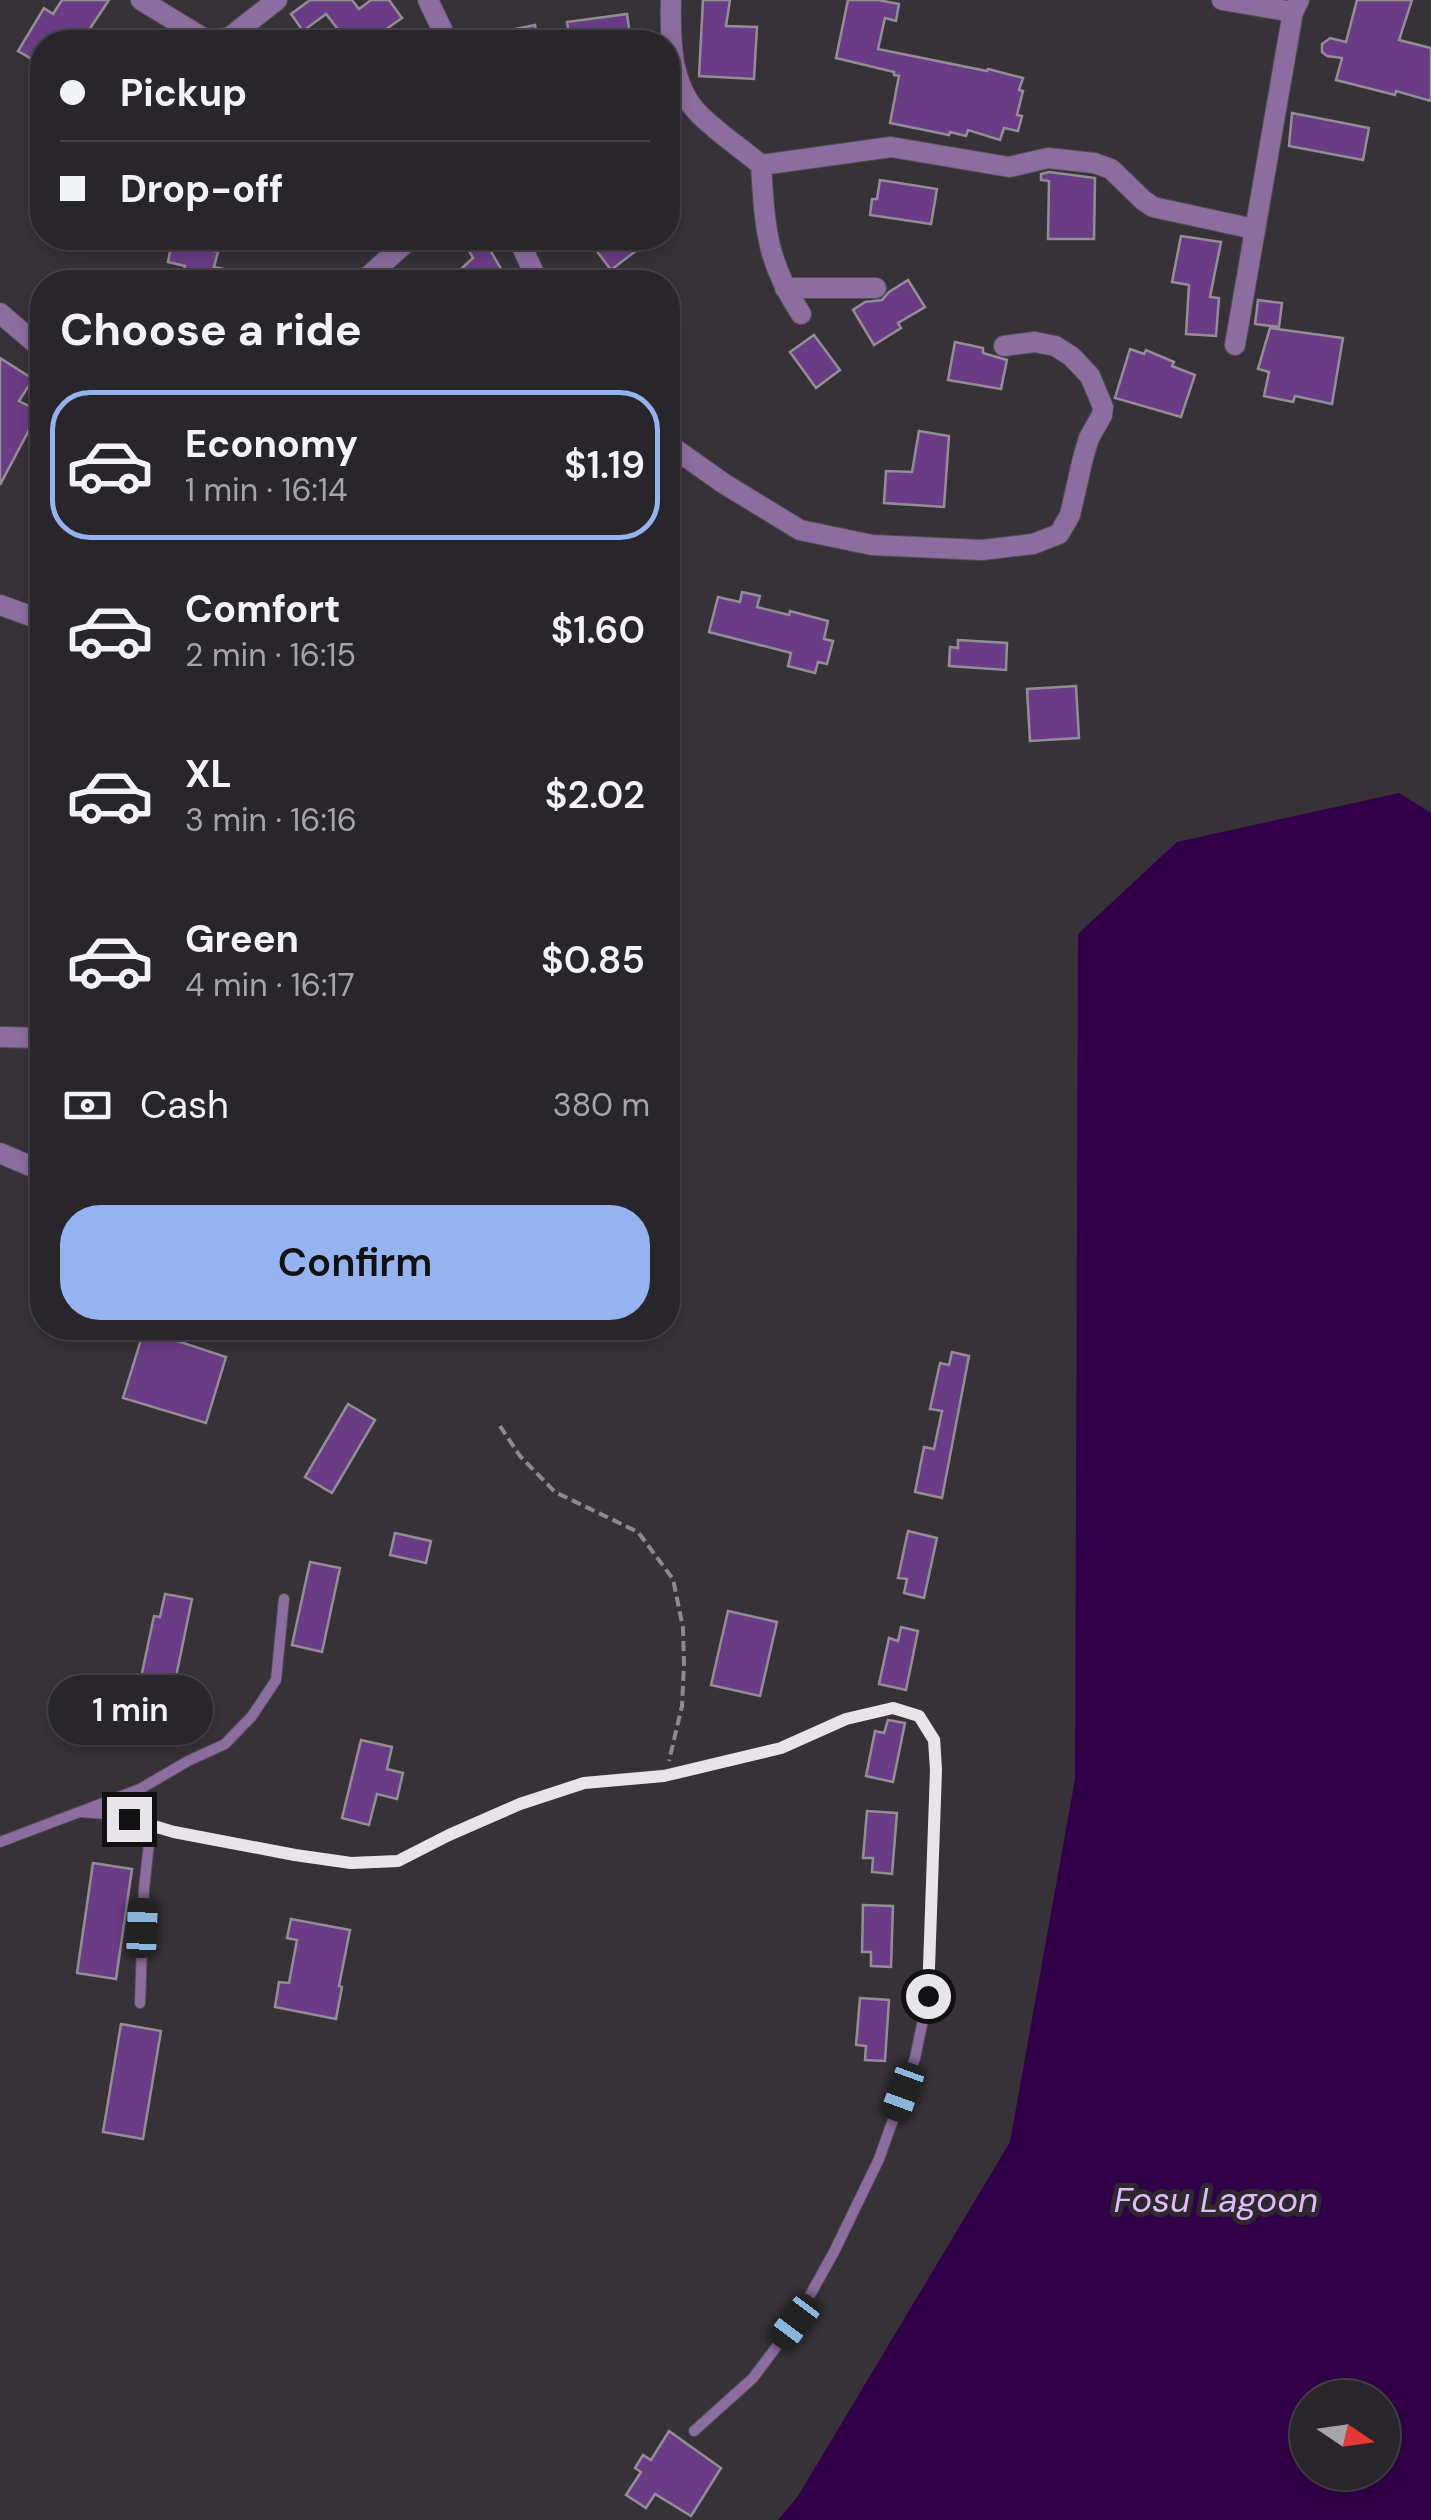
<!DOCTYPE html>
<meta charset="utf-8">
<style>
body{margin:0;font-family:"DM Sans",sans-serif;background:#343236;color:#f1f3f6;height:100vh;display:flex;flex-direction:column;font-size:38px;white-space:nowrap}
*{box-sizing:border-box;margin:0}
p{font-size:32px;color:#a5a5a8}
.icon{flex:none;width:55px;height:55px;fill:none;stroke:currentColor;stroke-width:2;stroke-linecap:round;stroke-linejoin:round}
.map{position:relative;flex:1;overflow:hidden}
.drawer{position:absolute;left:30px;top:270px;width:650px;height:1070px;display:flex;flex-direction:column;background:#28262a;border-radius:40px;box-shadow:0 5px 15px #0003,0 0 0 2px #444347}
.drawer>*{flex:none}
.hud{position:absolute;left:30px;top:30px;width:650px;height:220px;border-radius:40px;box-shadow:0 5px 15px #0003,0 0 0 2px #444347;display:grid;align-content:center;height:220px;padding:0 30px;background:#28262a}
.needle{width:65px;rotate:103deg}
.tools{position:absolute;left:1290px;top:2380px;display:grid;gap:20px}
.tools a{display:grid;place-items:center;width:110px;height:110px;border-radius:50%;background:#28262a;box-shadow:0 5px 15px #0003,0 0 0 2px #444347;font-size:50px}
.end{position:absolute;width:45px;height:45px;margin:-22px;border:12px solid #e7e5e9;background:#111;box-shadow:0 0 0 5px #111}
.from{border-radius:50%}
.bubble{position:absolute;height:70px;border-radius:35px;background:#28262a;box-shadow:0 5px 15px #0003,0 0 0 2px #444347;font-size:32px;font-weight:600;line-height:70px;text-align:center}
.car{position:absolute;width:30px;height:60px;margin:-30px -15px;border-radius:12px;box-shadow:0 0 8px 2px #0007;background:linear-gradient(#222 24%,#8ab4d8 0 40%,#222 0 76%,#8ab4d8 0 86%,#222 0)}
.hud b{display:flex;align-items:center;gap:35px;height:95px;font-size:38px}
.hud b+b{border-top:2px solid #444347}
.hud i{width:25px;height:25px;background:#f1f3f6}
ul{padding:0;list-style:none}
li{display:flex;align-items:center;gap:30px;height:150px;margin:0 20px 15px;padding:0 10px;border:5px solid transparent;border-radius:40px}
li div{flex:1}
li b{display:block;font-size:38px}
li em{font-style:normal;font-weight:600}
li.on{border-color:#95b2f1}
li>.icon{width:90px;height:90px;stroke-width:1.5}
h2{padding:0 30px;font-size:45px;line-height:120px}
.pay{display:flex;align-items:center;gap:25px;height:110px;padding:0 30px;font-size:38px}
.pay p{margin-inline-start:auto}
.cta{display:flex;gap:20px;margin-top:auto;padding:20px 30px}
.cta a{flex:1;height:115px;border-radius:40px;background:#95b2f1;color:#111;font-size:40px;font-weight:600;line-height:115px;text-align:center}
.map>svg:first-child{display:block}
</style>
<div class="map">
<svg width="1431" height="2520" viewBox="0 0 1431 2520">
<rect width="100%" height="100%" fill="#363238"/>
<path fill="#320048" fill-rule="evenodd" d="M1399 793 1431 813V2520H778L798 2496 1010 2142 1075 1779 1078 934 1177 842ZM1308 2398H1382V2472H1308Z"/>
<g fill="#6b3c86" stroke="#938e96" stroke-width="2.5">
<polygon points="62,0 109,0 89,30 107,42 42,42 42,65 18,51 44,8 53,14"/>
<polygon points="310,0 352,0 359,9 371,0 389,0 402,18 368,42 348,42 326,14 303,31 291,14"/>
<polygon points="703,0 730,0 726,26 757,27 754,79 699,76"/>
<polygon points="848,0 878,0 899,4 896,21 885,18 878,49 987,71 988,69 1023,78 1019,90 1023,91 1017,115 1022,116 1018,131 1004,128 1000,140 968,130 966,136 950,132 949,135 890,123 899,76 894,75 894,72 836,58"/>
<polygon points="1357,0 1412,0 1399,40 1431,48 1431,101 1396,91 1395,95 1336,80 1342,58 1327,56 1322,52 1322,44 1330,38 1346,42"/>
<polygon points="627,14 631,42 570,42 567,22"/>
<polygon points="535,25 538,42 487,42 486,35"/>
<polygon points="1292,113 1369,128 1363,160 1289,146"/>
<polygon points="1049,172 1095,178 1094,239 1048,239 1049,181 1041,180 1041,174"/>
<polygon points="880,180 937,189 931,224 870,215 872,199 877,199"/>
<polygon points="1181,236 1221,242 1210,297 1219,298 1216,336 1186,334 1189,285 1172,282"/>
<polygon points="587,238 633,238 641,247 611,270"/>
<polygon points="484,240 509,282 447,282 473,258 468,249"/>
<polygon points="172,241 218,252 214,267 256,276 255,282 181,282 185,266 168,262"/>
<polygon points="908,280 925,307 898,323 901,328 874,345 853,310 865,302 882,300 889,292"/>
<polygon points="1258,300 1282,303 1279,327 1255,324"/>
<polygon points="1270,328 1343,338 1332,404 1295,396 1293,402 1264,396 1269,372 1258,369"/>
<polygon points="814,335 840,370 816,388 790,352"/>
<polygon points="955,342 983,348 983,353 1007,360 1001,389 948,380"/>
<polygon points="1130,349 1144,354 1146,350 1174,362 1172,366 1195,375 1181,417 1115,398"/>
<polygon points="0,358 33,379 19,401 39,411 0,485"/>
<polygon points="919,431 949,436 944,507 884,503 886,471 912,472"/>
<polygon points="742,592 760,596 757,607 789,615 790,611 828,621 824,639 833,641 827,664 818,662 815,673 788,666 791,653 709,632 718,597 740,602"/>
<polygon points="958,640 1007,643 1006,670 949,666 950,647 958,648"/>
<polygon points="1076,686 1079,738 1030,741 1027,689"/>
<polygon points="144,1330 226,1357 206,1423 123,1398"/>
<polygon points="952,1352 969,1356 942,1498 915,1492 924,1447 934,1449 942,1411 930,1409 940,1363 949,1365"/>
<polygon points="348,1404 375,1420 332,1493 305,1477"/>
<polygon points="908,1531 937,1538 924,1598 904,1593 907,1579 898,1578"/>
<polygon points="395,1533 431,1541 426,1563 390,1555"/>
<polygon points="310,1562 340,1568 322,1652 292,1645"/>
<polygon points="165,1594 192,1599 169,1711 142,1705 148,1679 141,1678 154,1616 160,1617"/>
<polygon points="728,1611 777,1622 760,1696 711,1685"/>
<polygon points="901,1627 918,1631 906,1690 879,1684 889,1638 898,1641"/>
<polygon points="888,1720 905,1723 893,1782 866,1776 875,1731 884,1733"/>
<polygon points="361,1740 392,1747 387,1769 403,1773 397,1799 377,1794 369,1825 342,1818"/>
<polygon points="867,1811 897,1813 892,1874 872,1872 873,1858 863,1858"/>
<polygon points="93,1863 132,1869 116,1979 77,1973"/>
<polygon points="863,1905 893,1906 891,1967 871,1966 871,1952 862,1952"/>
<polygon points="291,1919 350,1930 339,1986 342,1987 336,2019 275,2007 279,1982 289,1983 297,1940 287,1938"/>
<polygon points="860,1998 889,2000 885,2061 865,2060 866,2046 856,2045"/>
<polygon points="121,2024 161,2031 143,2139 103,2132"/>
<polygon points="669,2431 721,2468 691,2516 655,2494 646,2508 626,2495 641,2472 635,2468 643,2455 651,2460"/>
</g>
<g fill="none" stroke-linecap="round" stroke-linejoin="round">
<g stroke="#524f54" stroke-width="12">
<g id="service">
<polyline points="81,1812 107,1814 151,1824 173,1832 295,1855 351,1863 398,1861 449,1835 519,1804 584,1783 665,1775 781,1748 846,1719 893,1708 919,1716 935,1740 936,1770 928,1996 915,2058 879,2159 834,2252 795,2322 753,2378 694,2431"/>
<polyline points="0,1842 140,1789 188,1761 225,1744 252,1716 276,1680 284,1599"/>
<polyline points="140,2003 144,1889 151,1824"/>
</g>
</g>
<g stroke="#524f54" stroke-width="22">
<g id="minor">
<polyline points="141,0 208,41 230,37 277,0"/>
<polyline points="428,0 448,42"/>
<path d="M671 0C670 38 670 85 699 114 718 133 741 148 761 165 765 227 766 261 801 314"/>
<polyline points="1222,0 1293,12"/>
<polyline points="761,165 891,147 1009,167 1048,158 1094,163 1111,169 1143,200 1153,207 1254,229"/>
<polyline points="518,238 538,282"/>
<polyline points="362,282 411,238"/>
<polyline points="785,288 876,288"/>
<polyline points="0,313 42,349"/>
<polyline points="1235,345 1293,12 1299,0"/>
<polyline points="668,444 723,483 800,530 872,545 982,550 1033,544 1059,534 1070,515 1083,458 1089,438 1102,415 1103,407 1090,376 1071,356 1055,346 1035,342 1004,346"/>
<polyline points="0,605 42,620"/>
<polyline points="0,1037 42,1038"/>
<polyline points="0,1153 42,1171"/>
</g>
</g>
<polyline stroke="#8d8a8f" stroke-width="4" stroke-dasharray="10 5" stroke-linecap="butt" points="500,1426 520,1456 555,1492 638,1532 673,1579 683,1628 684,1664 682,1706 669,1761"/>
<use href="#service" stroke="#8c6d9f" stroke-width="10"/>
<use href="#minor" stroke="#8c6d9f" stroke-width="20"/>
</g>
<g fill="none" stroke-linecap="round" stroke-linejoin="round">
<polyline stroke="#e7e5e9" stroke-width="12" points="129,1819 174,1832 295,1855 351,1863 398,1861 449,1835 520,1804 584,1783 664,1776 781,1748 846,1719 893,1708 919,1716 934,1740 936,1770 928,1996"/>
</g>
<g text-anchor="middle" stroke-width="10" stroke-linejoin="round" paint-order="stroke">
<g font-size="35" font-style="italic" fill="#e1bbf9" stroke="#2c282e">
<text x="1216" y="2212">Fosu Lagoon</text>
</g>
</g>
</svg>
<div class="tools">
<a><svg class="needle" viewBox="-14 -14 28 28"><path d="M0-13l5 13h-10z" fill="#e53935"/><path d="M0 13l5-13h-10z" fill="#a5a5a8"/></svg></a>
</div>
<i class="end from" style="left:928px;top:1996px"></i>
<i class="end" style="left:129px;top:1819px"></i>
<div class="bubble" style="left:48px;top:1675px;width:165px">1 min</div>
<i class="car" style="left:142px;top:1928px;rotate:2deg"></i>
<i class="car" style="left:903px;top:2092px;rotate:200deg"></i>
<i class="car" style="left:795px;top:2322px;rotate:217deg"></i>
<div class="hud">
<b><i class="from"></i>Pickup</b>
<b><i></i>Drop-off</b>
</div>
<section class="drawer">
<h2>Choose a ride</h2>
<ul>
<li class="on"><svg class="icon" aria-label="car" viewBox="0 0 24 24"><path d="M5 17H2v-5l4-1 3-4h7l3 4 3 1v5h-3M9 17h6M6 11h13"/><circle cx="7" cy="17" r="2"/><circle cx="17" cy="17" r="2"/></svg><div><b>Economy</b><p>1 min · 16:14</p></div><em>$1.19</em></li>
<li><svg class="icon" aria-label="car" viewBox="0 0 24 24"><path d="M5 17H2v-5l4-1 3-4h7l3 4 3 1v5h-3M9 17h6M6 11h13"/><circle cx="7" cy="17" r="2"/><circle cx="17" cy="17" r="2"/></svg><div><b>Comfort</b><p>2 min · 16:15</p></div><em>$1.60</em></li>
<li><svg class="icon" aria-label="car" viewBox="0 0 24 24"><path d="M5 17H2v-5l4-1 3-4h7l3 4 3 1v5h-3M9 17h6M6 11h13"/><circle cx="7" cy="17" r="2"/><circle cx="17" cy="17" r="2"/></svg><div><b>XL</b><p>3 min · 16:16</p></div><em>$2.02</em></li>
<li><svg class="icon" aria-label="car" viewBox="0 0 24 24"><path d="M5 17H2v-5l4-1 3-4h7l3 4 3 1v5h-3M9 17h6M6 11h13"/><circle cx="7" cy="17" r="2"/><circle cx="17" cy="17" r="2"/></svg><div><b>Green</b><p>4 min · 16:17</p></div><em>$0.85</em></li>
</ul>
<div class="pay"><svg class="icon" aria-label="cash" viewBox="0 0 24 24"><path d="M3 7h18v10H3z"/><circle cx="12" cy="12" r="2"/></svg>Cash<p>380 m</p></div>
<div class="cta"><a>Confirm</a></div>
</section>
</div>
